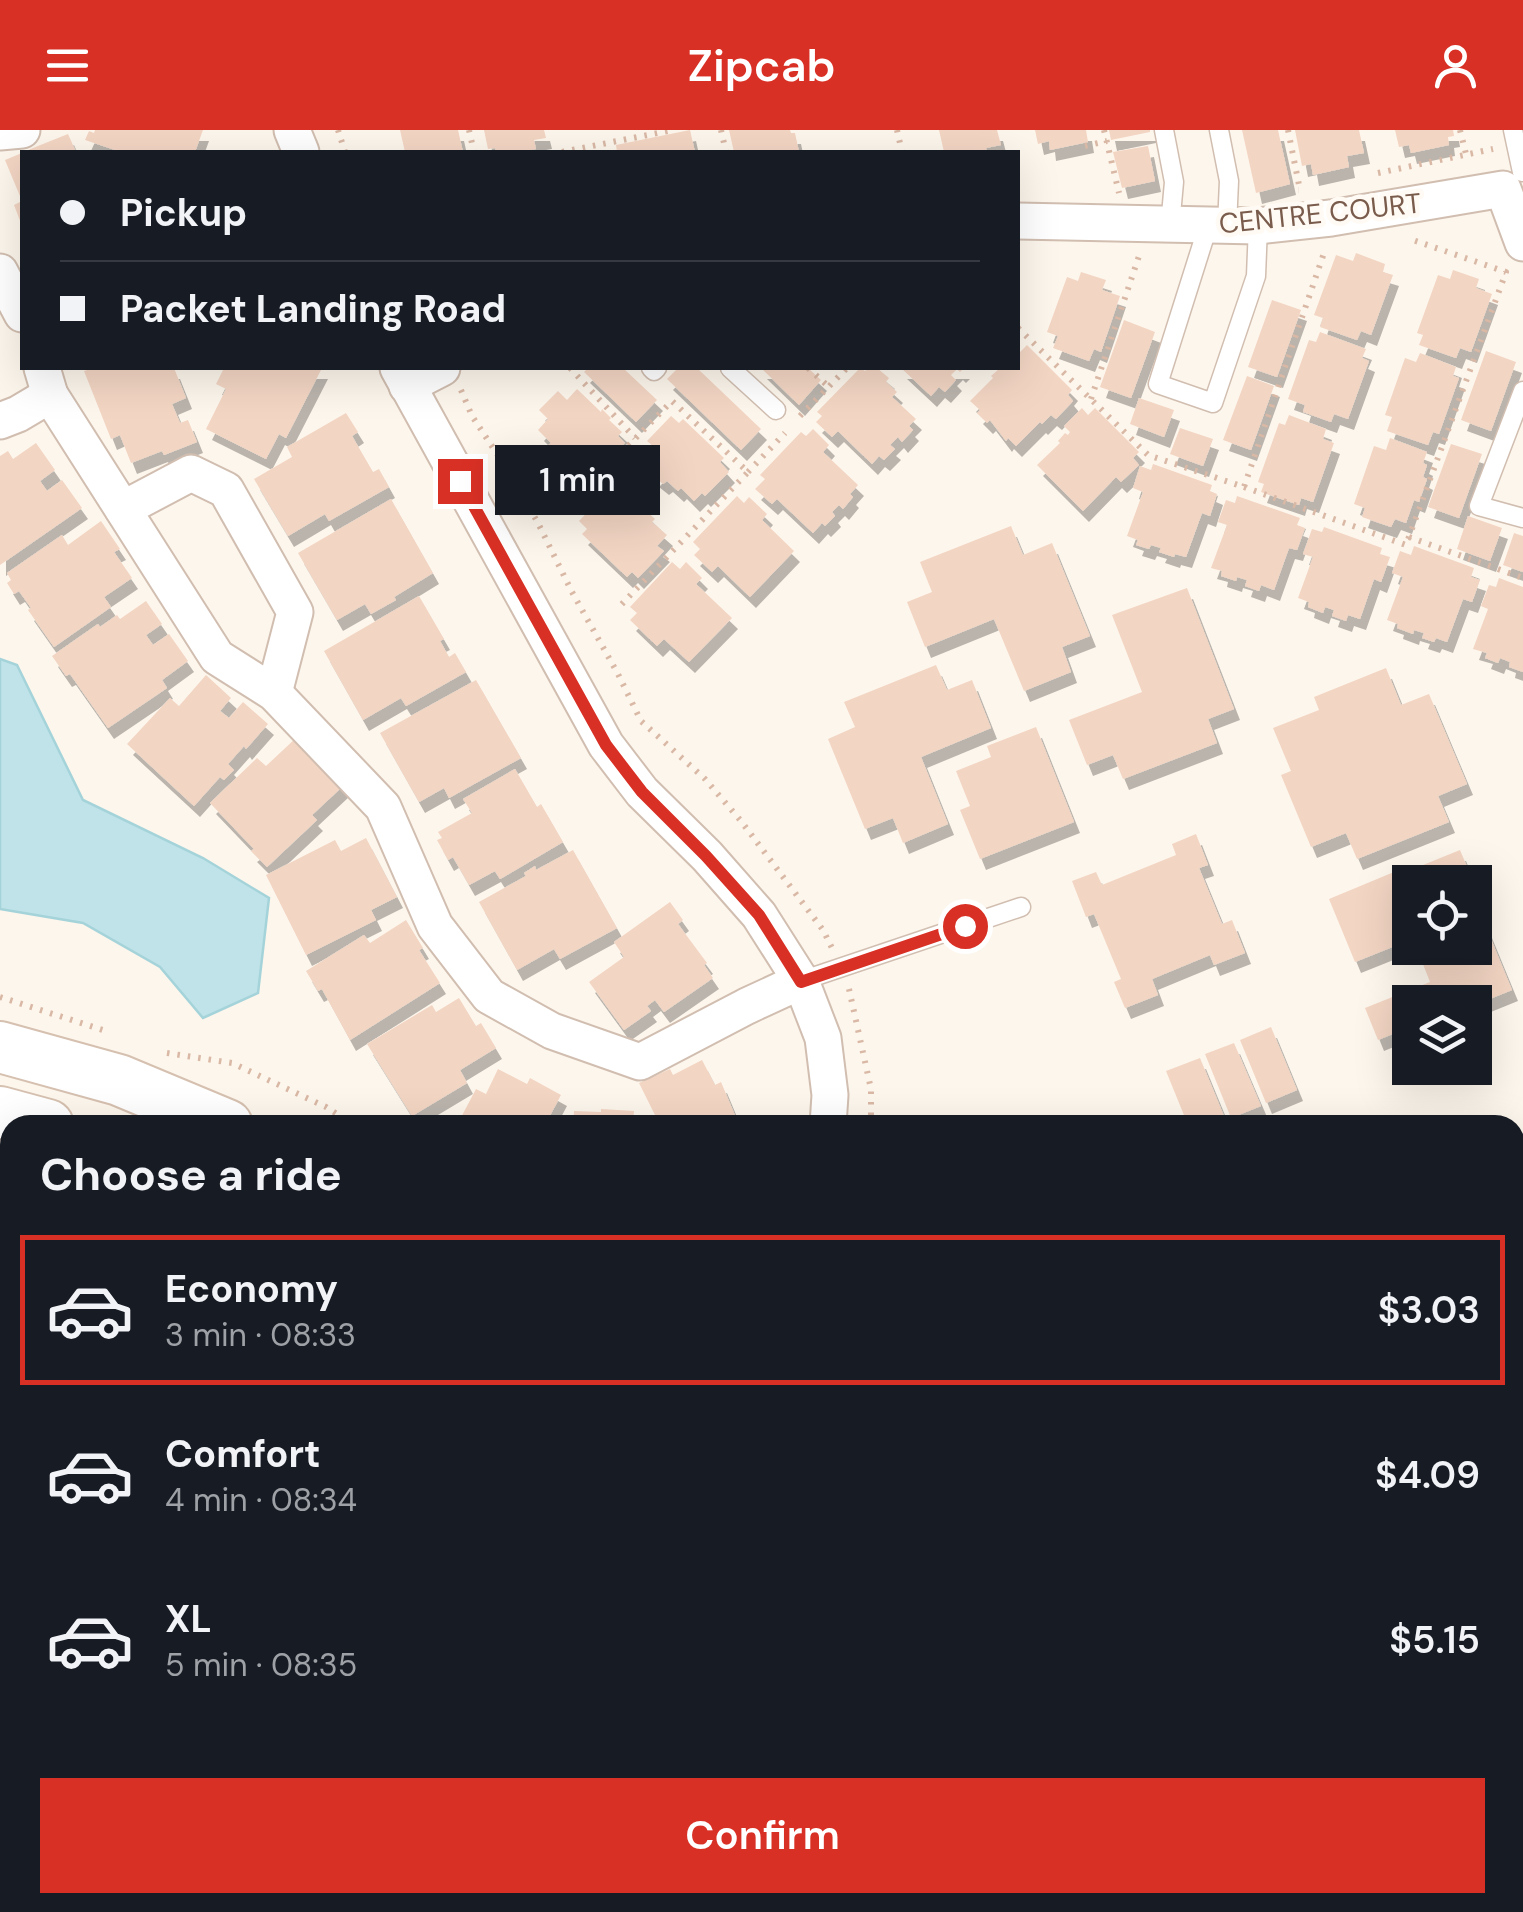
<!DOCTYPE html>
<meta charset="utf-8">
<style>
body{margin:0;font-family:"DM Sans",sans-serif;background:#242831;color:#f1f3f6;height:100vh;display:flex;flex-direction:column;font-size:38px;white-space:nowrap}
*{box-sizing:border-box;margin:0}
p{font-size:32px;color:#9ea1a6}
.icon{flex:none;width:55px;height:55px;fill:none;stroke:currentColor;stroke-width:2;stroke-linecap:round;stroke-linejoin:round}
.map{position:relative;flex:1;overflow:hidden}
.side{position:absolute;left:0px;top:985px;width:1525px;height:798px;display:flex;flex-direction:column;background:#171b24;border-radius:30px 30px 0 0;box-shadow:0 10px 40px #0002}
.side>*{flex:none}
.banner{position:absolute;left:20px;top:20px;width:1000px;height:220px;border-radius:0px;box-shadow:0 10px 40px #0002;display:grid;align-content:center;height:220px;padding:0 40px;background:#171b24}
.tools{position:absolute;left:1392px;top:735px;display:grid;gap:20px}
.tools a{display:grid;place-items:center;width:100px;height:100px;border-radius:0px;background:#171b24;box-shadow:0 10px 40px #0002;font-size:50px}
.end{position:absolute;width:45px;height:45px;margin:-22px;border:12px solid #d93025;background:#fff;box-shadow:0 0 0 5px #fff}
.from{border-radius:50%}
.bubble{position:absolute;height:70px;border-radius:0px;background:#171b24;box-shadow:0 10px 40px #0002;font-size:32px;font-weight:600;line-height:70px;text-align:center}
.banner b{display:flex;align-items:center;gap:35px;height:95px;font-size:38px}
.banner b+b{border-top:2px solid #363941}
.banner i{width:25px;height:25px;background:#f1f3f6}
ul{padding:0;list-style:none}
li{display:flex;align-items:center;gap:30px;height:150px;margin:0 20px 15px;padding:0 20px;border:5px solid transparent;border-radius:0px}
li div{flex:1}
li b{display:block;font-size:38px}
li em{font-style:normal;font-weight:600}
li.on{border-color:#d93025}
li>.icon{width:90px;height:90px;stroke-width:1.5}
h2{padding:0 40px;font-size:45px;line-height:120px}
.action{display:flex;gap:20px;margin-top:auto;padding:20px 40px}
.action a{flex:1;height:115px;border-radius:0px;background:#d93025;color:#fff;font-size:40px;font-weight:600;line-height:115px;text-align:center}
header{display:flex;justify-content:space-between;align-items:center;height:130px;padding:0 40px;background:#d93025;color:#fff;font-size:45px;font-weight:600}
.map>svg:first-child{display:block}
</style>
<header><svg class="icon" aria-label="menu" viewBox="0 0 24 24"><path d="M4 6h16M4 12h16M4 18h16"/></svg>Zipcab<svg class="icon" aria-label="person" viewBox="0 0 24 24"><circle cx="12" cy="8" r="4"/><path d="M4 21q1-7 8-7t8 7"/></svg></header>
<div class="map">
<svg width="1523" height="1782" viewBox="0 0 1523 1782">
<defs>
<filter id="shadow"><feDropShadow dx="6" dy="11" stdDeviation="0" flood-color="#0004"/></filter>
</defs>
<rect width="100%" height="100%" fill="#fdf6ec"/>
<g fill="#bfe3e8" stroke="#a5d3da" stroke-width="2.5">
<polygon points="0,529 17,535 83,670 203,728 269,768 258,863 203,888 160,837 83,793 0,779"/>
<polygon points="10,1243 10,1485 0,1491 0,1262"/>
</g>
<g fill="#f3d5c3" filter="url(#shadow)">
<polygon points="95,0 203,0 195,22 121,22 85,10 89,1 94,3"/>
<polygon points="400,0 458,0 463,22 405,22"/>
<polygon points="484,0 544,0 546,8 534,10 536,19 518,22 496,22 495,18 488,19"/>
<polygon points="690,0 695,22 617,22 616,15"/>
<polygon points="729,0 790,0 791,3 795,3 799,22 734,22"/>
<polygon points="939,0 997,0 1001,15 986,18 987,22 944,22"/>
<polygon points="1035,0 1086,0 1088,12 1050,20 1049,11 1038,14"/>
<polygon points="1109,0 1150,0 1150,2 1111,10"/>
<polygon points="1242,0 1278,0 1290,54 1256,63"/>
<polygon points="1295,0 1359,0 1364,23 1347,26 1349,37 1313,45 1311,34 1302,36"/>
<polygon points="1395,0 1453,0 1454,6 1448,7 1449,15 1411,23 1409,15 1399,17"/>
<polygon points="68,4 76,22 23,22"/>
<polygon points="1148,16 1155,51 1122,58 1113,22"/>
<polygon points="22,23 22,96 14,75 22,71 5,30"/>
<polygon points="1356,123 1385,134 1383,142 1393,145 1371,205 1361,201 1357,210 1320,197 1323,188 1314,185 1336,125 1353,131"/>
<polygon points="1453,140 1479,149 1476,158 1492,164 1471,222 1460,218 1456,228 1419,215 1423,205 1417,203 1438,145 1450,149"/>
<polygon points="1081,142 1106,150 1102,160 1120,166 1101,222 1094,219 1089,231 1053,218 1058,206 1047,202 1067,147 1078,151"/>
<polygon points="1272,170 1301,180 1277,247 1248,237"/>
<polygon points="1124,190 1155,202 1131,268 1100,257"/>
<polygon points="1320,202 1366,219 1362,228 1369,231 1348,289 1334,284 1331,292 1303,282 1305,275 1288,269 1309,210 1316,212"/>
<polygon points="1027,215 1072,260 1068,265 1073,271 1056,289 1051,285 1042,294 1040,292 1016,316 1008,308 1006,311 990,290 987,293 977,283 980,280 970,271 993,248 991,246 999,239 1018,238 1018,220 1020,222"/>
<polygon points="1486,221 1516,232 1491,301 1461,290"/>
<polygon points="1420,223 1456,237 1453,246 1459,248 1439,304 1433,302 1428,315 1387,301 1392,287 1385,285 1405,228 1416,232"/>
<polygon points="93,238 174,238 186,268 172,274 180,293 188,290 197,312 164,325 162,321 131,333 120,305 111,309 84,241"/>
<polygon points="224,238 322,238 286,308 279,304 266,329 206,299 226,259 216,254"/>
<polygon points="588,238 623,238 657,270 636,292 584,242"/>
<polygon points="678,238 697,238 761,299 741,320 667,249"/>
<polygon points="761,238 808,238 821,250 799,275"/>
<polygon points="860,238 865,241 869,238 877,238 889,248 886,252 897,262 892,267 916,289 909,296 913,300 902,312 898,307 890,315 895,319 884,330 879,326 872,334 838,301 832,307 816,292 822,286 817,282"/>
<polygon points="901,238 964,238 960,242 957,239 951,245 956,250 945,262 939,257 931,266"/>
<polygon points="1247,246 1274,256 1251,320 1223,310"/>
<polygon points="577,259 601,282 602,279 611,288 609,290 622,302 618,306 625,313 600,339 593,332 583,343 568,329 564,334 546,317 551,313 538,300 548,289 539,280 558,261 567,270"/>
<polygon points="1139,268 1174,280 1164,307 1130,294"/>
<polygon points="1082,278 1088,285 1095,278 1139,322 1133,328 1139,335 1121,352 1116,347 1083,381 1037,335 1060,313 1058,311 1065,303 1068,305 1070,302 1064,296"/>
<polygon points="346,283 358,302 352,306 373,342 379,339 389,357 329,391 325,384 288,406 254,349 292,327 287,317"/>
<polygon points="1289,285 1326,299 1323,309 1334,313 1313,372 1301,368 1299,375 1261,362 1264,354 1258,352 1279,293 1285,295"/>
<polygon points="671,286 679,293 683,289 724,328 720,332 729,342 705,366 702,363 694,371 681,358 678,361 667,351 663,354 653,346 657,342 644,329 655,318 647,311"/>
<polygon points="1180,298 1213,309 1203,336 1170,324"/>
<polygon points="813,299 829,315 823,322 858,355 850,364 853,367 843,379 839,375 832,382 835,386 825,396 822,393 813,403 777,369 772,374 755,359 765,349 760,345 801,302 806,306"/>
<polygon points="1390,308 1427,322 1423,333 1427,335 1423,347 1427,349 1419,372 1414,370 1406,393 1395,389 1391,397 1362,387 1365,378 1354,374 1374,316 1386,320"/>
<polygon points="36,313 55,340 40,351 47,361 62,350 82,378 0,435 0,326 8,321 13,329"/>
<polygon points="1451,314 1482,324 1459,388 1428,377"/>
<polygon points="1153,334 1212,355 1210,361 1217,364 1210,386 1202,383 1186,427 1175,424 1174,427 1159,422 1161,418 1151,415 1149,419 1136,415 1138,410 1127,406 1143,362 1133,358 1140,336 1151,340"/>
<polygon points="621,363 635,376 638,373 655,389 652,392 667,405 657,416 664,421 638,448 632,442 627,447 582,404 587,399 579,391 604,365 612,372"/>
<polygon points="737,366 744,373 749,367 767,384 762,390 794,421 750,467 718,436 712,442 694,425 700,419 693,412"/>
<polygon points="1237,366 1300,388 1297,395 1305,398 1297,420 1289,418 1274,460 1261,455 1259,461 1245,456 1247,450 1237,447 1236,451 1221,446 1222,441 1211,438 1227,395 1218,392 1226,370 1235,373"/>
<polygon points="391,369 433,443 394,467 396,470 371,484 365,474 337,490 298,423"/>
<polygon points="1468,386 1502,398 1490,431 1457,419"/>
<polygon points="101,391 120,419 114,422 132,448 104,467 111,477 54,517 28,480 31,478 19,461 14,464 7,453 11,450 7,443 62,405 68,415"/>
<polygon points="1011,396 1023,425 1052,413 1090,506 1062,517 1071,542 1024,561 994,489 925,517 907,472 932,462 920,432"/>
<polygon points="1324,397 1382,418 1380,424 1390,427 1381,452 1374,449 1360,489 1348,485 1346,491 1332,486 1334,480 1325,477 1323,483 1308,477 1309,472 1298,468 1313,427 1303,424 1312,399 1322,402"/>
<polygon points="1514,403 1523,406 1523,442 1503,435"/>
<polygon points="1414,416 1474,438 1471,447 1480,450 1472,472 1463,469 1447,512 1436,508 1434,512 1422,508 1424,503 1414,500 1413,504 1397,498 1398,494 1387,490 1403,447 1392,443 1400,421 1411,425"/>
<polygon points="672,432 680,439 686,432 702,448 696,454 732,488 689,532 664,509 657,516 630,490 637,483 630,477"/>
<polygon points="1499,448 1523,457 1523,542 1509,537 1510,532 1500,528 1498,533 1485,528 1487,523 1473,519 1488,479 1481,476 1489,455 1496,457"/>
<polygon points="1187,458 1234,579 1208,589 1217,613 1123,649 1113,625 1087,635 1069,590 1142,562 1112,485"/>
<polygon points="419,466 444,509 440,511 449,527 455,523 466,542 406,576 401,568 363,590 324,521"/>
<polygon points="146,471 162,494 146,505 153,515 169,504 188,531 162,550 167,558 108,598 70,544 66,546 52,526 98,494 100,497 117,485 120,489"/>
<polygon points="936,535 947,560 972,550 991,598 921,627 948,694 903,713 893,688 865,699 828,609 855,597 844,572"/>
<polygon points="1386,538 1401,575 1429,564 1467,654 1438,666 1449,692 1357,729 1346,703 1311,717 1281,645 1291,641 1273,598 1319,580 1314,567"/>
<polygon points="206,545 231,568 220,581 229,588 243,572 268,594 246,619 244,616 228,634 234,640 224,650 220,647 194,676 127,614 170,568 179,576"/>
<polygon points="476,550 521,628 449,668 444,658 419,672 380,603"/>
<polygon points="1036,597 1074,692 980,729 960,680 970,676 956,641 991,627 987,616"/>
<polygon points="297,607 343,656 312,685 317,690 267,737 251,721 254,719 210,673 257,628 266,636"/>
<polygon points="515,639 537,677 541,674 563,712 500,749 495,741 469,755 453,727 448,730 437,710 442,708 438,702 472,683 463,669"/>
<polygon points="1196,704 1208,735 1199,738 1222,794 1232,790 1245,823 1214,835 1210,825 1152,849 1158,865 1125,878 1114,852 1121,849 1094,784 1086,787 1072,751 1096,742 1102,755 1176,725 1172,714"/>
<polygon points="366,708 397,767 371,780 376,790 306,825 266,745 335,710 341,721"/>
<polygon points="573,720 617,798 560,829 554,819 517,840 479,772 526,746 524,743 535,736 536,740"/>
<polygon points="1460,720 1473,751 1410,752 1410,810 1355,832 1329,769 1394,742 1396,746"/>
<polygon points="670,772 683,790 678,794 707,833 704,835 713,848 664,882 655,870 647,876 651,881 624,900 589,852 624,827 614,812"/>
<polygon points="406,790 423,818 419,820 440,853 350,910 322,859 318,861 306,841 364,805 370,813"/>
<polygon points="1486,797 1512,860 1475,875 1475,872 1410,872 1410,897 1378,910 1365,878 1430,852 1419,824 1434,818 1475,818 1475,801"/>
<polygon points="459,868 476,896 481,893 496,918 460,940 467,953 412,986 367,914 432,875 436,882"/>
<polygon points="1271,897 1297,960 1266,973 1240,910"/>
<polygon points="1234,913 1261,976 1231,988 1205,924"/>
<polygon points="1200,928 1226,991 1215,995 1188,995 1166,941"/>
<polygon points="702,930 715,955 721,952 739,995 660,995 639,953 670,939 673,945"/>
<polygon points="498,939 527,954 530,948 561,965 545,995 457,995 476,959 486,964"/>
<polygon points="601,979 634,981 633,995 573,995 574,981 601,982"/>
<polygon points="0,1128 10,1133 10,1148 0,1167"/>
<polygon points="10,1664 10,1700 0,1692 0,1677"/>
<polygon points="0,1702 7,1707 2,1714 10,1720 10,1767 0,1781"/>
<polygon points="162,1772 270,1772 274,1776 269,1782 174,1782"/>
<polygon points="296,1772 370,1772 365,1782 339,1782 335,1780 333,1782 291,1782"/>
<polygon points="415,1772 436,1772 446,1782 406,1782"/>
<polygon points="464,1772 553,1772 543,1782 473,1782"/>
<polygon points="585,1772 597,1772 610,1782 578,1782"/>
<polygon points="880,1772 947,1772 943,1782 876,1782"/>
<polygon points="966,1772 1007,1772 1032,1781 1035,1772 1067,1772 1092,1782 963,1782"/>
</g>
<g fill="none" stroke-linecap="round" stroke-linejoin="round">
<g stroke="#d1beb0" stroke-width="21">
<g id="lane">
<polyline points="1164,0 1174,52 1170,96"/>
<polyline points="1219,0 1229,51 1227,96"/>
<polyline points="1513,0 1522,42"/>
<polyline points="1208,96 1158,254 1213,273 1256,146 1258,96"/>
<polyline points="651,238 654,241 657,238"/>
<polyline points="730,238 776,280"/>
<polyline points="1523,261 1479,376 1523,388"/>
<polyline points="801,851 1021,777"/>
</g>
</g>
<g stroke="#d1beb0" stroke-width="39">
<g id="street">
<polyline points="292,0 301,22"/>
<polyline points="0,2 22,0"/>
<polyline points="1018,91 1258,96 1331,88 1503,59 1523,113"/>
<polyline points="0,142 22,184"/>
<polyline points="42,238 50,265 217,527 274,563 383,677 435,796 489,866 552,901 640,932 747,876 801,851"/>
<polyline points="398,238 606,615 642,662 707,726 759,785 801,851 823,908 830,965 828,995"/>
<polyline points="407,256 442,238"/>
<polyline points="0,291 18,284 50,265"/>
<polyline points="123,379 191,343 226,360 295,482 274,563"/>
<polyline points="741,1772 753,1782"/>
<polyline points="70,1782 77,1772"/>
</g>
</g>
<g stroke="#d6c0b0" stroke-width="54">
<g id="secondary">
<polyline points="0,917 119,950 227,995"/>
<polyline points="0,982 48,995"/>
<polyline points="1515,1212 1523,1187"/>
<polyline points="1515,1656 1523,1631"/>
<polyline points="1367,1772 1384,1782"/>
<polyline points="1475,1782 1478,1772"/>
</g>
</g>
<g stroke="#d9b8a5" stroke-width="6" stroke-dasharray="2.5 8" stroke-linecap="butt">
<polyline points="338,0 345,22"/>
<polyline points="469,0 474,22"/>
<polyline points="721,0 726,22"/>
<polyline points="897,0 902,22"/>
<polyline points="1104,0 1119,63"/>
<polyline points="1288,0 1300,60 1298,60"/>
<polyline points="1460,0 1466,24"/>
<polyline points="1085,16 1107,11"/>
<polyline points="562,22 673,0"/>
<polyline points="1378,43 1493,19"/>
<polyline points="1018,198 1148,325 1244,357 1325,120"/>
<polyline points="570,238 635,308"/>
<polyline points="808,238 829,257"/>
<polyline points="461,260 472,286 505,336 538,393 572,462 618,544 641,591 705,649 741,691 823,800 833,820"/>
<polyline points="1091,269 1139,126"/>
<polyline points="800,286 847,238"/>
<polyline points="748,342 785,303"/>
<polyline points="1244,357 1406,415 1506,142 1410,109"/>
<polyline points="577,368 672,271 748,342 620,476"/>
<polyline points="1409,407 1523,448"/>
<polyline points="849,859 871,959 871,995"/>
<polyline points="0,867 103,900"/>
<polyline points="167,923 232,933 326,977 354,995"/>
<polyline points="1515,1034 1523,1005"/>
<polyline points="1515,1071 1523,1050"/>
<polyline points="0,1546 10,1522"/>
<polyline points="1146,1772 1167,1782"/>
</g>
<use href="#lane" stroke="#fff" stroke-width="18"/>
<use href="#street" stroke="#fff" stroke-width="35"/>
<use href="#secondary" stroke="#fff" stroke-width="50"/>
</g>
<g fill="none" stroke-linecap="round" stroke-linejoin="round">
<polyline stroke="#d93025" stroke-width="12" points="460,351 606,615 642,662 706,726 759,785 801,852 965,796"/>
</g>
<g text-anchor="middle" stroke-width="9" stroke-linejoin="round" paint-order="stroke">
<g font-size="28" fill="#7a5c4d" stroke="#fffaf3">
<text transform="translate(1320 83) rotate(-6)" y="10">CENTRE COURT</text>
</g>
</g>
</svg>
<div class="tools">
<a><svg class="icon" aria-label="locate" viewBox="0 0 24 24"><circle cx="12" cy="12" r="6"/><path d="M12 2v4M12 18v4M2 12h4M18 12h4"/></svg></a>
<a><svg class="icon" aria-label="layers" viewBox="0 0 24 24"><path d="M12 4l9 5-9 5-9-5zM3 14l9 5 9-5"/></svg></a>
</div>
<i class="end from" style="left:965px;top:796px"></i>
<i class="end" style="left:460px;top:351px"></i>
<div class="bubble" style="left:495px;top:315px;width:165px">1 min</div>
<div class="banner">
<b><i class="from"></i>Pickup</b>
<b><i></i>Packet Landing Road</b>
</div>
<section class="side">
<h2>Choose a ride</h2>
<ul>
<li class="on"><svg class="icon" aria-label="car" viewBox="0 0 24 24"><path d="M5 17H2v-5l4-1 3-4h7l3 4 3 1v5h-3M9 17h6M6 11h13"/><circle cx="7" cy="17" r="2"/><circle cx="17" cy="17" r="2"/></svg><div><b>Economy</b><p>3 min · 08:33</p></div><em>$3.03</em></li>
<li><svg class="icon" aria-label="car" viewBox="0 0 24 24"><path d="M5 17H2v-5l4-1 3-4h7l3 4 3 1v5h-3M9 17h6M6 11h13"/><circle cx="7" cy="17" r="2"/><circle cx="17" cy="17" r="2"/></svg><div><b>Comfort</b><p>4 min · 08:34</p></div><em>$4.09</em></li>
<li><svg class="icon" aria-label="car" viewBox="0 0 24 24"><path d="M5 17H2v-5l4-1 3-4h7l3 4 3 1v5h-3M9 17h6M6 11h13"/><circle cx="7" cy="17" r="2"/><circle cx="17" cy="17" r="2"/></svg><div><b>XL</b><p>5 min · 08:35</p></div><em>$5.15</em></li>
</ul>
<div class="action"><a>Confirm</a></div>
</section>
</div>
